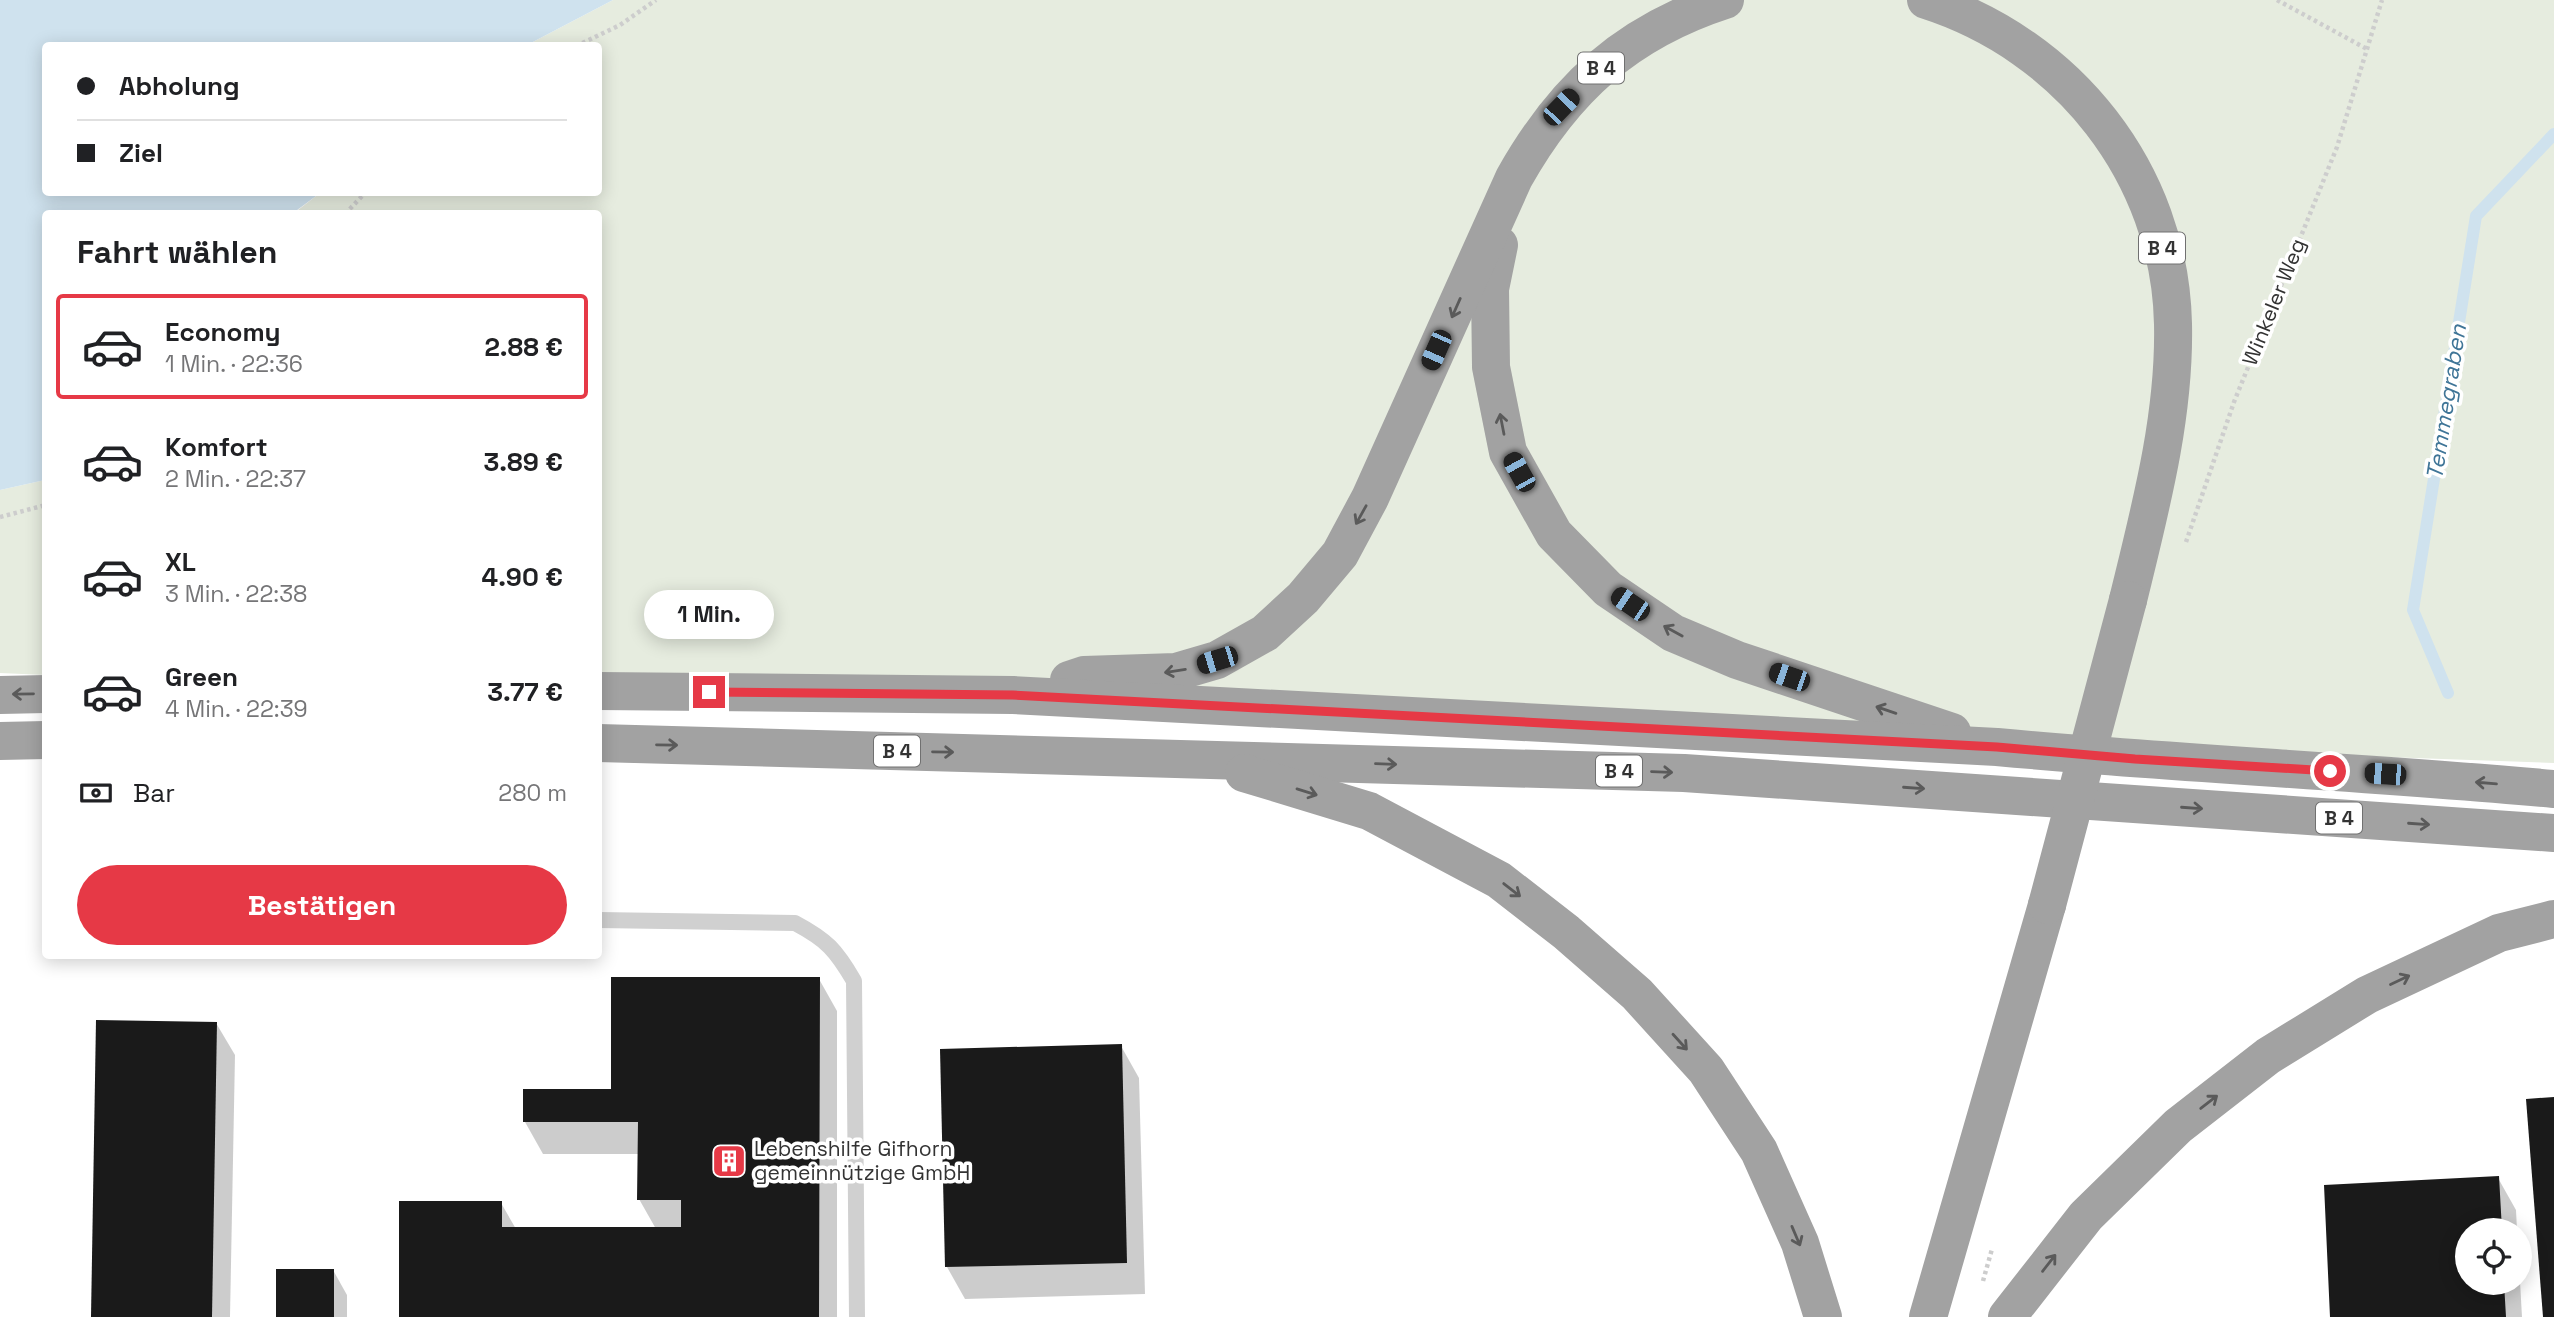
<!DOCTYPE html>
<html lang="de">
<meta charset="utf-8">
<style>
body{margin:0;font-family:"Space Grotesk",sans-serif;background:#f2f2f2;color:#202124;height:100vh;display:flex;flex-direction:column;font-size:26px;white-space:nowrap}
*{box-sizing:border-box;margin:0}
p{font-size:23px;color:#757577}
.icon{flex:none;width:38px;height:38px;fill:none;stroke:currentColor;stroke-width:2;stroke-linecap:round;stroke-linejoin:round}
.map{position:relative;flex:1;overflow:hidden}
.panel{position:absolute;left:42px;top:210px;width:560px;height:749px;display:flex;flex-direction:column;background:#fff;border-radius:7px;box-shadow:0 4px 18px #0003}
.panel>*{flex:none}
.guide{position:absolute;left:42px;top:42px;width:560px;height:154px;border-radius:7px;box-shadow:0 4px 18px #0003;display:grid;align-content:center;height:154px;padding:0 35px;background:#fff}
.controls{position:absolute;left:2455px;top:1218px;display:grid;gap:14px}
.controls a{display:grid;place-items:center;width:77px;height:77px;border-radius:50%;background:#fff;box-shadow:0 4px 18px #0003;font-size:35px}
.end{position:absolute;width:32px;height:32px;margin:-16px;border:9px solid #e63946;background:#fff;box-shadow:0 0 0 4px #fff}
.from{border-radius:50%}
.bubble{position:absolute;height:49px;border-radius:24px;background:#fff;box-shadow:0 4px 18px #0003;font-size:23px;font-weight:700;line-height:49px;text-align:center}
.car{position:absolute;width:21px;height:42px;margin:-21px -10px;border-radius:9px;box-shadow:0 0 5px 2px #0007;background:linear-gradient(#222 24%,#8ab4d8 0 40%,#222 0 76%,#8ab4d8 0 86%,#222 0)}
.guide b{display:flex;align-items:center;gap:24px;height:66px;font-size:26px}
.guide b+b{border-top:2px solid #e0e0e0}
.guide i{width:18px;height:18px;background:#202124}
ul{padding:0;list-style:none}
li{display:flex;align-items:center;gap:21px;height:105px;margin:0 14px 10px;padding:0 21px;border:4px solid transparent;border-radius:7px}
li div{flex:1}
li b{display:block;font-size:26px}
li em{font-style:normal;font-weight:700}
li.active{border-color:#e63946}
li>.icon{width:63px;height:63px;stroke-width:1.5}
h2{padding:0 35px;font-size:32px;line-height:84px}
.pay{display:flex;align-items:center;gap:18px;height:77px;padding:0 35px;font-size:26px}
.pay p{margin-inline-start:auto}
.cta{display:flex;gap:14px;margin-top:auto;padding:14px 35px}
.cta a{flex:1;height:80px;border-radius:42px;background:#e63946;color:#fff;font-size:28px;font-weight:700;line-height:80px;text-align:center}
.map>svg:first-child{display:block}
</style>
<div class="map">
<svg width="2554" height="1317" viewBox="0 0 2554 1317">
<rect width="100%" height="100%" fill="#fff"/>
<g fill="#e6ecdf">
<polygon points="613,0 2554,0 2554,763 599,694 598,214 293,214 320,193 598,192 598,46 527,45"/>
<polygon points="45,480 45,675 0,673 0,490"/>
</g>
<polygon fill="#cfe2ee" points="0,0 613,0 527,45 46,46 46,192 320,193 293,213 46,214 45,480 0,490"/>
<g fill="#0003">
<polygon points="819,979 837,1011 837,1317 401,1317 501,1203 516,1229 656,1229 639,1199 639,1154 543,1154 525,1122 613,1091"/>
<polygon points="216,1023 235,1055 230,1317 93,1317"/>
<polygon points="1121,1046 1139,1078 1145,1294 965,1299 947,1267"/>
<polygon points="2498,1178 2516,1210 2517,1230 2468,1230 2468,1283 2520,1283 2520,1281 2522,1317 2332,1317"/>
<polygon points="333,1270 347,1295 347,1317 278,1317"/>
</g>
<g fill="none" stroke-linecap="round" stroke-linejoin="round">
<polyline stroke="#cfe2ee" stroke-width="12" points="2448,693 2413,610 2476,216 2554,134"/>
</g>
<g fill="#1a1a1a">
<polygon points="611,977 820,977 819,1317 399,1317 399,1201 502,1201 502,1227 681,1227 681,1200 637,1200 638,1122 523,1122 523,1089 611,1089"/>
<polygon points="96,1020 217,1022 212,1317 91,1317"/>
<polygon points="1122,1044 1127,1263 945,1267 940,1049"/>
<polygon points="2554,1097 2554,1317 2543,1317 2526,1099"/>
<polygon points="2499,1176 2502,1230 2468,1230 2468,1283 2504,1283 2506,1317 2330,1317 2324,1185"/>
<rect x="276" y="1269" width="58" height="48"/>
</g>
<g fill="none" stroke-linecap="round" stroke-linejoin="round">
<g stroke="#cdcdcd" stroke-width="4.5" stroke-dasharray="3.5 3.5" stroke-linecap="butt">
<polyline points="2277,0 2367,49"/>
<polyline points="576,46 620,25 656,0"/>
<polyline points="345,214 366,192"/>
<polyline points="0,517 46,505"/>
<polyline points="2186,542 2234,402 2337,147 2382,0"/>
<polyline points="1983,1281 1992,1249"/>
</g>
<path stroke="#d0d0d0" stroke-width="16" d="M598 920 795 923C827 940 836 950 854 981L857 1317"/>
<g stroke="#a2a2a2" stroke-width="38">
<path d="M1926 0C2067 45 2170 173 2173 324 2175 417 2150 510 2128 600"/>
<polyline points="1499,245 1490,289 1491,367 1508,452 1554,534 1608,589 1673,633 1737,660 1952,732"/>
<path d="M1069 680 1084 675 1176 672 1217 660 1265 633 1303 598 1340 554 1370 498 1514 178C1564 89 1626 32 1725 0"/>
<path d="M598 691 1013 695 1997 747C2182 764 2369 772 2554 789"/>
<polyline points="0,695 46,694"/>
<polyline points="0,741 46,740"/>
<polyline points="598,743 1684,773 2554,833"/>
<polyline points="1244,773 1369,811 1499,880 1566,932 1637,994 1706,1070 1759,1151 1800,1243 1823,1317"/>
<polyline points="1928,1317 2047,905"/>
<polyline points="2007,1317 2086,1216 2178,1126 2268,1056 2367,995 2499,933 2554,919"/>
</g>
<polyline stroke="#a2a2a2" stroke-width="38" points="2047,905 2128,600"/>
</g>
<defs><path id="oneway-shaft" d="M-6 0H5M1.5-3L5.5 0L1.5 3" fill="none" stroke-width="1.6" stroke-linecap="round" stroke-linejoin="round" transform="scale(1.75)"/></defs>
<g stroke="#5a5a5a">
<use href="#oneway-shaft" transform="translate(1456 308) rotate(114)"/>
<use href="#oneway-shaft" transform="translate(1502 424) rotate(-101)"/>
<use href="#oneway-shaft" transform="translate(1361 515) rotate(119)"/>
<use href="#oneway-shaft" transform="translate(1673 631) rotate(-151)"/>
<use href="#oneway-shaft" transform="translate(1175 671) rotate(171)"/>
<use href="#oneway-shaft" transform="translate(23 694) rotate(179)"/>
<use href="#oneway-shaft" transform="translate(1886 710) rotate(-161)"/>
<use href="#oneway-shaft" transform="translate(667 745) rotate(1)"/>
<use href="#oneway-shaft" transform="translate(943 752) rotate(1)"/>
<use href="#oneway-shaft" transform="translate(1386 764) rotate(2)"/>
<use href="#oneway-shaft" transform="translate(1662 772) rotate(2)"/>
<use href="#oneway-shaft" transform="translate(2486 783) rotate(-175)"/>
<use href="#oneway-shaft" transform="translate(1914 788) rotate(4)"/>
<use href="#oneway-shaft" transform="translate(1307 792) rotate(17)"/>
<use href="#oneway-shaft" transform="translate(2192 808) rotate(4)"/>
<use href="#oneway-shaft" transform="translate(2419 824) rotate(4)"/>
<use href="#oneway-shaft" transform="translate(1512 890) rotate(38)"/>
<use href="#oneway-shaft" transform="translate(2400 980) rotate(-25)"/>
<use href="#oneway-shaft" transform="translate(1680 1042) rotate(48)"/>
<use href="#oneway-shaft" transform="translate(2209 1102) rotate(-38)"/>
<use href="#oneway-shaft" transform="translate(1796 1236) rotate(67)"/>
<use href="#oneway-shaft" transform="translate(2049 1263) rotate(-52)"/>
</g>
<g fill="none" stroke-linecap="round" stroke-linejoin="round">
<polyline stroke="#e63946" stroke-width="9" points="709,692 1013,695 1997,747 2135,759 2330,771"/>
</g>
<defs>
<g id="building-square" transform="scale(1.75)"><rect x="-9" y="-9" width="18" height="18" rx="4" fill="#e63946" stroke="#fff"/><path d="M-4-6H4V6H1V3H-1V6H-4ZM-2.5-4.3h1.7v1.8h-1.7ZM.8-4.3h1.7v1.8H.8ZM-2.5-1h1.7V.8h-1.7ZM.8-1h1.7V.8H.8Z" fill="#fff"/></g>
</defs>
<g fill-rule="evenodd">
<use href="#building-square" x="729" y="1161"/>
</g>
<g text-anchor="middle" stroke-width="7" stroke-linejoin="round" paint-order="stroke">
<g fill="#fff" stroke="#707070" stroke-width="2">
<rect x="1578" y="52.5" width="46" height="31" rx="5"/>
<rect x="2139" y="232.5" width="46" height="31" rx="5"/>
<rect x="874" y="735.5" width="46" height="31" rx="5"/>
<rect x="1596" y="755.5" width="46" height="31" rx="5"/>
<rect x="2316" y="802.5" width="46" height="31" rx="5"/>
</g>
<g font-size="19" font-weight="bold" fill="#333">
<text x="1601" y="75">B 4</text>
<text x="2162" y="255">B 4</text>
<text x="897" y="758">B 4</text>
<text x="1619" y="778">B 4</text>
<text x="2339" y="825">B 4</text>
</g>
<g font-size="21" fill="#333" stroke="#fff">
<text transform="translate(2274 302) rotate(-68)" y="7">Winkeler Weg</text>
</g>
<g font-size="21" fill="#333" stroke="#fff" text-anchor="start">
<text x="754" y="1156">Lebenshilfe Gifhorn<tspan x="754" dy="24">gemeinnützige GmbH</tspan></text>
</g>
<g font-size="23" font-style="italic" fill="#3f7597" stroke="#fff">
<text transform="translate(2446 402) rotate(-81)" y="8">Temmegraben</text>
</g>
</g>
</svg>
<div class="controls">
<a><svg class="icon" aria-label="locate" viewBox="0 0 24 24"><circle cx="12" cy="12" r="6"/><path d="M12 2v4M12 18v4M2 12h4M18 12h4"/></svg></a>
</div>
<i class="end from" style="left:2330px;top:771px"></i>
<i class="end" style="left:709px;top:692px"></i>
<div class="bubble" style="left:644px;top:590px;width:130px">1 Min.</div>
<i class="car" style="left:1561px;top:107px;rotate:44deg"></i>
<i class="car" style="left:1436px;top:350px;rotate:204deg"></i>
<i class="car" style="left:1519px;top:472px;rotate:331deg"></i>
<i class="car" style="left:1630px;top:604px;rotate:304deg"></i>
<i class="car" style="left:1217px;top:660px;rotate:253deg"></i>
<i class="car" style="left:1789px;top:677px;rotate:289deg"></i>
<i class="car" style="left:2385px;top:774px;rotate:274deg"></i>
<div class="guide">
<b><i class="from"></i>Abholung</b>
<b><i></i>Ziel</b>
</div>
<section class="panel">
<h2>Fahrt wählen</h2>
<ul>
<li class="active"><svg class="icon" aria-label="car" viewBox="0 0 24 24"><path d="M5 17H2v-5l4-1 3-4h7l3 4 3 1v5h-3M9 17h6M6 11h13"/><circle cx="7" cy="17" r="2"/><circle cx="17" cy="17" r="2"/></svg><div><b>Economy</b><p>1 Min. · 22:36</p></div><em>2.88 €</em></li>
<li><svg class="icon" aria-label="car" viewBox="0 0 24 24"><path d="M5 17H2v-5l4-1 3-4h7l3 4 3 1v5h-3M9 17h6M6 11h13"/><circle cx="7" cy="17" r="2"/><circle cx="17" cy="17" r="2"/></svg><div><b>Komfort</b><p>2 Min. · 22:37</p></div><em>3.89 €</em></li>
<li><svg class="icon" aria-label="car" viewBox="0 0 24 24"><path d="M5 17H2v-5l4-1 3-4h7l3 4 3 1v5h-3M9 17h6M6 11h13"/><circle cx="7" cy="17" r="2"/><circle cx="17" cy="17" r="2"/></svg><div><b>XL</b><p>3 Min. · 22:38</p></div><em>4.90 €</em></li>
<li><svg class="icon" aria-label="car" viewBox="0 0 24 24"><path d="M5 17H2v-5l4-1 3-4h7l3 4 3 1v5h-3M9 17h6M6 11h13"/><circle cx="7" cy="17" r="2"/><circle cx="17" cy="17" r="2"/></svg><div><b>Green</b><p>4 Min. · 22:39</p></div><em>3.77 €</em></li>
</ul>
<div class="pay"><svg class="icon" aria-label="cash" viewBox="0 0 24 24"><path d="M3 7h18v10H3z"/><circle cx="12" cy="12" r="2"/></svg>Bar<p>280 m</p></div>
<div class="cta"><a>Bestätigen</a></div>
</section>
</div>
